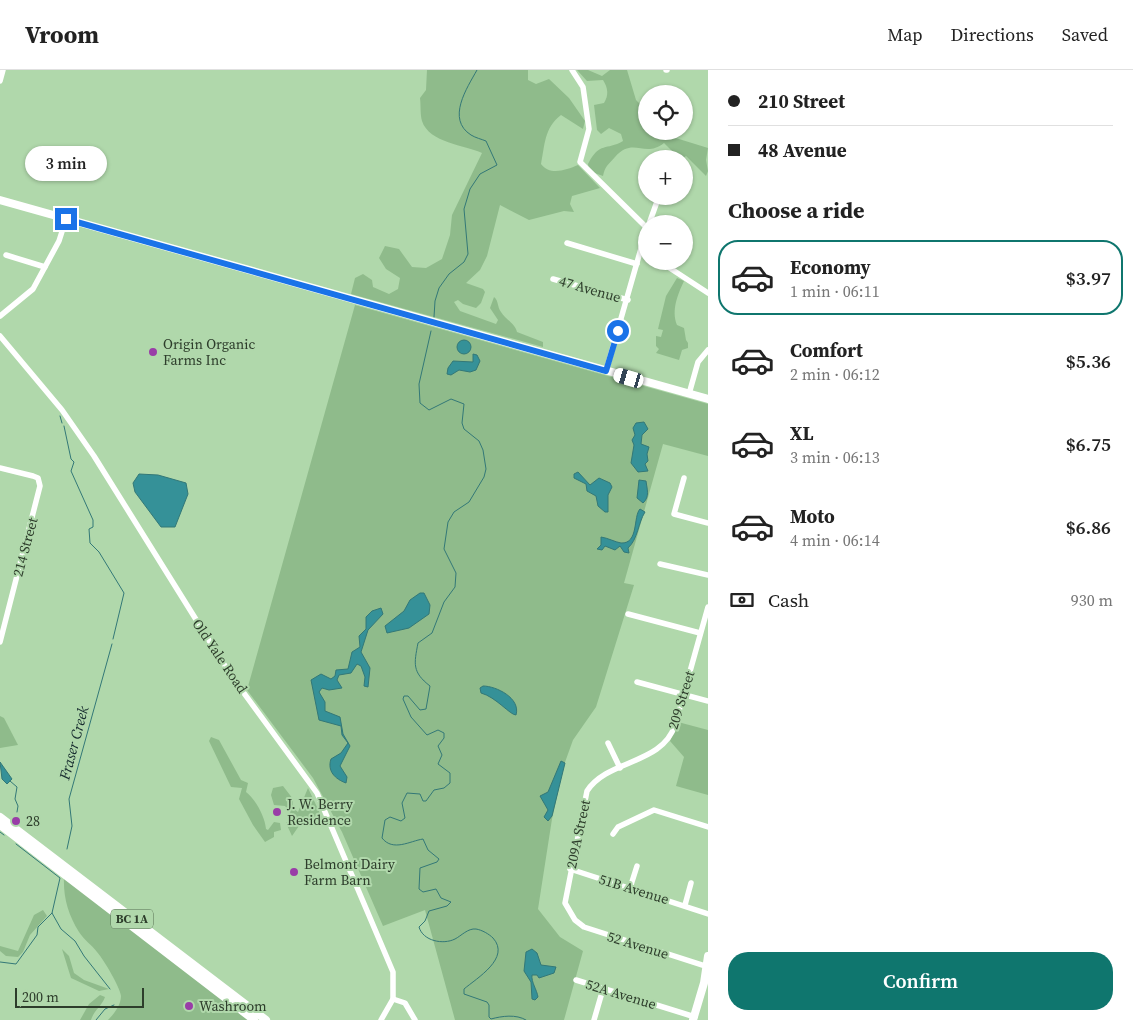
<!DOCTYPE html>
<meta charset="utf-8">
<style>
body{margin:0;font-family:"Source Serif 4",serif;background:#f2f2f2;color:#222;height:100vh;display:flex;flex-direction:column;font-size:19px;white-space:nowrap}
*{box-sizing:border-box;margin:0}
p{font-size:16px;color:#767676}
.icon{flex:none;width:28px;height:28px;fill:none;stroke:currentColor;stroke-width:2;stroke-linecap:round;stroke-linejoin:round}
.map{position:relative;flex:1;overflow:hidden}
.sheet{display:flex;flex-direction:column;background:#fff;width:425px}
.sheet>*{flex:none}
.hud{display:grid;align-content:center;height:110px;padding:0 20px;background:#fff}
.controls{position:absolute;left:638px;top:15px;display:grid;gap:10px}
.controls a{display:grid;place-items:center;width:55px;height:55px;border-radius:50%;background:#fff;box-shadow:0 1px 4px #0004;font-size:25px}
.scale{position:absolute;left:15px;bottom:12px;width:129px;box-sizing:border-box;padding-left:5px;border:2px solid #2d3d2b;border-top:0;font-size:14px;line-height:18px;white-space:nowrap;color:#2d3d2b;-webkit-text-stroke:4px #b0d8ab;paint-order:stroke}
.end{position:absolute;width:22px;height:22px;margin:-11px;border:6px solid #1a73e8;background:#fff;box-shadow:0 0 0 2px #fff}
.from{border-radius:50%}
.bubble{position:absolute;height:35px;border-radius:18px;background:#fff;box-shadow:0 1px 4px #0004;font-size:16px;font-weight:600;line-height:35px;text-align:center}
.car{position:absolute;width:15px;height:30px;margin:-15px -8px;border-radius:6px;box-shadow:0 0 4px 1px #0007;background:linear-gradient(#fff 24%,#345 0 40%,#fff 0 76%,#345 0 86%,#fff 0)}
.hud b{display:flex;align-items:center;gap:18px;height:48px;font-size:19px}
.hud b+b{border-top:1px solid #e0e0e0}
.hud i{width:12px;height:12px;background:#222}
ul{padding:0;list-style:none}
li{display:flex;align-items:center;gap:15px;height:75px;margin:0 10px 8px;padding:0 10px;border:2px solid transparent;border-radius:20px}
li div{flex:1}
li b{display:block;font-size:19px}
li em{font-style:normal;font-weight:600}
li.active{border-color:#0f766e}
li>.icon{width:45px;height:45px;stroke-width:1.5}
h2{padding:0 20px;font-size:22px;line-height:60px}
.pay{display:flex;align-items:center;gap:12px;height:55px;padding:0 20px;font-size:19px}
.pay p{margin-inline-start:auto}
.action{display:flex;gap:10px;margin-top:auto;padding:10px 20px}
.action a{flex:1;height:58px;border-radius:20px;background:#0f766e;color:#fff;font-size:20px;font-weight:600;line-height:58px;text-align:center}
header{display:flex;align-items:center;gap:30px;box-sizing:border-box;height:70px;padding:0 25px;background:#fff;border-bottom:1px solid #e0e0e0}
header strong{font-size:24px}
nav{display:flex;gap:28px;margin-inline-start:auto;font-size:18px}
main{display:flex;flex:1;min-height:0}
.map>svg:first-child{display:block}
</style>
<header>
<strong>Vroom</strong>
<nav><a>Map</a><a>Directions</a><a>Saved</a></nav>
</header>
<main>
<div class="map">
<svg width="708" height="950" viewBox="0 0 708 950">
<rect width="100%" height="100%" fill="#b0d8ab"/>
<g fill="#8fbb8b">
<path d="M427 0H528V10L536 14 549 9 569 28 585 51 583 59 561 45C544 58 545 75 541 94 550 106 566 100 578 95L600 118 572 126 570 134 574 142 564 141 529 150 500 135 487 186 480 200 466 213 483 219 485 222 481 233 476 238 463 234 458 230 454 232 460 241 496 254 498 250 490 238 494 227C499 231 497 237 501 242 506 250 515 253 517 262L543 272V277L351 224 355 208 363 204 372 210 373 217 389 224 398 219 400 208 386 199 379 188 385 176 399 179 412 197 426 198 442 189 450 165 452 145 482 83C465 75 429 73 422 51 420 44 421 36 420 28L426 20Z"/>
<path d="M577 0H588L602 6 610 0H627L636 30 646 40V61H667L666 65 708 78 706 90 708 101 706 106 686 86 683 88 677 86 664 73C644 89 634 66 615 87 608 95 605 96 603 106L589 101 588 94C600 71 606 81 623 71L621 64 609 58 601 64 597 60 594 35 604 33C609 25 608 18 603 10L587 11Z"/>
<path d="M677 208 684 211C678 224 671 240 677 255L684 258 686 270 688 273V278L682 280 679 290 656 283 659 279 656 276V266L661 267 663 260 658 259 666 226Z"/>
<polygon points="355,235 708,334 708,386 663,374 624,513 634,515 596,637 573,670 564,695 552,749 538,839 560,867 583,881 564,950 455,950 425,840 383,856 342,762 313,708 247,620"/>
<polygon points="0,646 4,648 18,675 0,678"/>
<polygon points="678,652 708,660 708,725 676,716 684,687 670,671"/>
<path d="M211 667 219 670 241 710 248 713 246 722C256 730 265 747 266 759L268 760 274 752 280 753 281 760 274 762V767L265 772 253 755 239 729 242 718 231 717 209 671Z"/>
<polygon points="283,716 293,729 293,738 298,742 308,718 326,756 301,753 292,766 286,753 293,746 285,736 274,735 271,725 273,718"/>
<path d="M64 806 251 950H108C114 944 121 935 121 926 120 917 104 890 97 882 92 875 84 870 79 862 68 844 63 827 64 806Z"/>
<polygon points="43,840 47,846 30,865 23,882 18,887 6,886 0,881 0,876 18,881 34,845"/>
<polygon points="62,879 69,886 74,903 84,910 109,919 99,921 71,908"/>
<path d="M100 925 105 927C102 936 94 940 91 950H80L89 934Z"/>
</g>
<g fill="#359198" stroke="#337877">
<circle cx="464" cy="277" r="7"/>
<polygon points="473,284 477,285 480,291 476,300 470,302 459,300 451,305 447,304 448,298 453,291 473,292"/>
<polygon points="644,352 648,359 642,365 641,374 649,377 647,384 648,391 645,394 648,401 638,402 631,393 634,375 632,370 635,365 633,358 636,353"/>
<polygon points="578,402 590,415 599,408 610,413 612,417 608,425 608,442 605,442 598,436 596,426 587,421 586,414 574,408 574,404"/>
<polygon points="139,404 158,405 186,413 188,424 175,457 161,457 135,422 133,413"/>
<path d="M639 410 646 411C647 419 650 427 643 433L637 428Z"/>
<path d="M640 439 645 442C638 453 638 469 628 478L629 483 624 482 620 476 615 480 605 476 602 480 597 479 601 475V467C608 468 615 472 621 473 639 474 633 446 640 439Z"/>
<polygon points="420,523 424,523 430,535 429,544 409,558 387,563 385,556 404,541 410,530"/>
<path d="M381 538 383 544 368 560 361 582 370 598 368 617 364 616 365 607 361 596 357 594 351 603 339 605 337 610 342 618 329 620 322 618 319 622 325 632V641L340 647 343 664 350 676 340 696 347 707 346 713C335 709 327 701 331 689L341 683 348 673 342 665 341 656 319 650 311 610 321 604 331 609 335 606 336 600 348 599 352 582 360 577 359 566 366 559V547L372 541Z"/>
<path d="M483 616C496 616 521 628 516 645 510 645 496 627 481 623L480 618Z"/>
<polygon points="561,691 565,693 552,746 548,751 544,747 548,740 540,726 548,722"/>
<polygon points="0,692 12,709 7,714 2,709"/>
<path d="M532 879 537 883 541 895 556 897 554 903 539 908 537 905H532C531 912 537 920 538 927L535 930 532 929 531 912 524 901 526 882Z"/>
</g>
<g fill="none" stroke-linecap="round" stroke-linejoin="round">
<g stroke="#337877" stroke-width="1">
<path d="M434 247 435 231 439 218 449 204 464 192 468 184 464 139 470 119 480 104 497 95 486 71C481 69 476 68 471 65 446 49 467 18 477 0"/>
<path d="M431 261 419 314 420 333 429 340 451 329 464 334 462 353 464 359 479 371 483 380 486 399 484 407 469 432 454 442 448 452 444 479 456 503 455 517 444 532 432 563 418 573C414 594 412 602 430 616L426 639 420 640 408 626H404L403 629 411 647 427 665 438 660 444 663V668L438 676 442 685 438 694 450 703V713L444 718 434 720 426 731H423L420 724 407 723 402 733 405 748 401 751 390 747 385 750 382 768C393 782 410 771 423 769L428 780 439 789 437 792 420 798 419 819 423 822 436 819 441 828 451 832 447 836 429 841 425 851 419 857C423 871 443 875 455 869 461 866 468 858 476 859 482 860 489 864 493 868 511 888 477 908 464 919V924L487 932 489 935V947L491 949C502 946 516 944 526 950"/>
<polyline points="60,346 62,353"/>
<polyline points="64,356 71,389 74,392 71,401 93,450 93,457 89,459 90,473 99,482 124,523 113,569"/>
<polyline points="10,711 17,717 15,729 18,736 17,742"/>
<polyline points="0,762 4,765"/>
<polyline points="16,774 60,808 52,843 61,859 75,871 84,886 110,919"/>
<polyline points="67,779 72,756 69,729 112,574"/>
<polyline points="0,892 16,894 37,865 38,857 52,843"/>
<polyline points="96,950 105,939 114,935"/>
</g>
<g stroke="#fff" stroke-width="5.5">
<polyline points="572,0 583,17 589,59 580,92 646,157"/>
<polyline points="666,0 667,0"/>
<polyline points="0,11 3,0"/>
<polyline points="649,154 659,126"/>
<polyline points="567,173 637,194"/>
<polyline points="6,185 45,197"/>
<polyline points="659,191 708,223"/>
<polyline points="553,209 628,230"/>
<polyline points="0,246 33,219 59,171 66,149"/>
<polyline points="0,266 62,340 94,386 230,604 317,723 393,902 393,929 381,950"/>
<polyline points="606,301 646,161"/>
<polyline points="689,324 698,292 708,280"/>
<polyline points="0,398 33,406 38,408 40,416 0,572"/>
<polyline points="684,408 674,444 708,453"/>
<polyline points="660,494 708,505"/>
<path d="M708 537 675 655C662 695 608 689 587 721L565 833 575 850 584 857 708 897"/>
<polyline points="628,544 700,563"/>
<polyline points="637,612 708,631"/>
<polyline points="608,673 620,698"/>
<polyline points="613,764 618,757 654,740 708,757"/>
<polyline points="570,799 708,844"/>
<polyline points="630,818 637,796"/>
<polyline points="685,835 691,813"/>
<polyline points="576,910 695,947"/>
<polyline points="393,929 405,933 415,950"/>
<polyline points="594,950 603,919"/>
</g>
<g stroke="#fff" stroke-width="8">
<polyline points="0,130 708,329"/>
<polyline points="0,747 266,950"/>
<polyline points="0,755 254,950"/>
<polyline points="693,950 704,913 708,886"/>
</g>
</g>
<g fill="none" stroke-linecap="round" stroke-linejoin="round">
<polyline stroke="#1a73e8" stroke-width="6" points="66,149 606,301 618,261"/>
</g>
<g fill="#993da7" stroke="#b0d8ab" stroke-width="2">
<circle cx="153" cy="282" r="5"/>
<circle cx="277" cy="742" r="5"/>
<circle cx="16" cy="751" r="5"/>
<circle cx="294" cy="802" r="5"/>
<circle cx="189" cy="936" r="5"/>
</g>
<g text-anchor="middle" stroke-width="4" stroke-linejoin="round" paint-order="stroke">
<rect fill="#b0d8ab" stroke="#546c51" stroke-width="1" x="111" y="839.5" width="42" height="19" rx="4"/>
<g font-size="12" font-weight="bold" fill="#2d3d2b">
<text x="132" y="853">BC 1A</text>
</g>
<g font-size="14" fill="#2d3d2b" stroke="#b0d8ab">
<text transform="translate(590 219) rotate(16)" y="5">47 Avenue</text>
<text transform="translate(25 477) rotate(-75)" y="5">214 Street</text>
<text transform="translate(220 586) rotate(56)" y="5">Old Yale Road</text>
<text transform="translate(681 630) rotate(-73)" y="5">209 Street</text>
<text transform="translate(578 764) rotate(-78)" y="5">209A Street</text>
<text transform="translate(634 819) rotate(17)" y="5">51B Avenue</text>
<text transform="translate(638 875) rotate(17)" y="5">52 Avenue</text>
<text transform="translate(621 924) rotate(17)" y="5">52A Avenue</text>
</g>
<g font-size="14" fill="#2d3d2b" stroke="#b0d8ab" text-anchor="start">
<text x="163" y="279">Origin Organic<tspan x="163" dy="16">Farms Inc</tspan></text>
<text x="287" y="739">J. W. Berry<tspan x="287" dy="16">Residence</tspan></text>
<text x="26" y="756">28</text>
<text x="304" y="799">Belmont Dairy<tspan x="304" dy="16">Farm Barn</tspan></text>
<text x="199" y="941">Washroom</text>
</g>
<g font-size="15" font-style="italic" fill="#182d2f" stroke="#b0d8ab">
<text transform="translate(74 673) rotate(-75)" y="5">Fraser Creek</text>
</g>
</g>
</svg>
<div class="controls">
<a><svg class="icon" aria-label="locate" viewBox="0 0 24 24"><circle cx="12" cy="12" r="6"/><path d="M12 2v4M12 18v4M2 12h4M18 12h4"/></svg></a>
<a>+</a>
<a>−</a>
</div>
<div class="scale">200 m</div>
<i class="end from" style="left:618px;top:261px"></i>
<i class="end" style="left:66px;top:149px"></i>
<div class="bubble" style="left:25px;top:76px;width:82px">3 min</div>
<i class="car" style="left:629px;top:308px;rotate:286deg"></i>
</div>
<section class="sheet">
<div class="hud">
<b><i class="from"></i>210 Street</b>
<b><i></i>48 Avenue</b>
</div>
<h2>Choose a ride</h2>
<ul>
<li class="active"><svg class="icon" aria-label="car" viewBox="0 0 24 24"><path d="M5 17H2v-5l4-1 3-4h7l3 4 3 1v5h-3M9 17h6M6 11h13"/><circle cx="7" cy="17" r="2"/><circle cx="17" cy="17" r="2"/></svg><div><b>Economy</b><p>1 min · 06:11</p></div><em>$3.97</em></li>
<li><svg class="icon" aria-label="car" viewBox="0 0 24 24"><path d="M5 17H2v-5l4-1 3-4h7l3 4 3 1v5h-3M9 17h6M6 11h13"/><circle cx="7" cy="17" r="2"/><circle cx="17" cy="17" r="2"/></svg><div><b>Comfort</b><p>2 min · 06:12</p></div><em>$5.36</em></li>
<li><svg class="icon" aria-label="car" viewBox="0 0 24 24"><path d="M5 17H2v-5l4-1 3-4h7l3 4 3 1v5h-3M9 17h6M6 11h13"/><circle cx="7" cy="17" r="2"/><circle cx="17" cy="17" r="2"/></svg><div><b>XL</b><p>3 min · 06:13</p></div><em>$6.75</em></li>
<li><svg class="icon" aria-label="car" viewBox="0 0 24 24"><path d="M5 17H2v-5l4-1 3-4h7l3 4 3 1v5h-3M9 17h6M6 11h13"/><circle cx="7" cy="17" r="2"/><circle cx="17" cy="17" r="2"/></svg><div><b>Moto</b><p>4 min · 06:14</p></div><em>$6.86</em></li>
</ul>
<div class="pay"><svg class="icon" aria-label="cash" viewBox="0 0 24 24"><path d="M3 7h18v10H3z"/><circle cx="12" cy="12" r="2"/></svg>Cash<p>930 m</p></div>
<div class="action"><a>Confirm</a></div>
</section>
</main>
